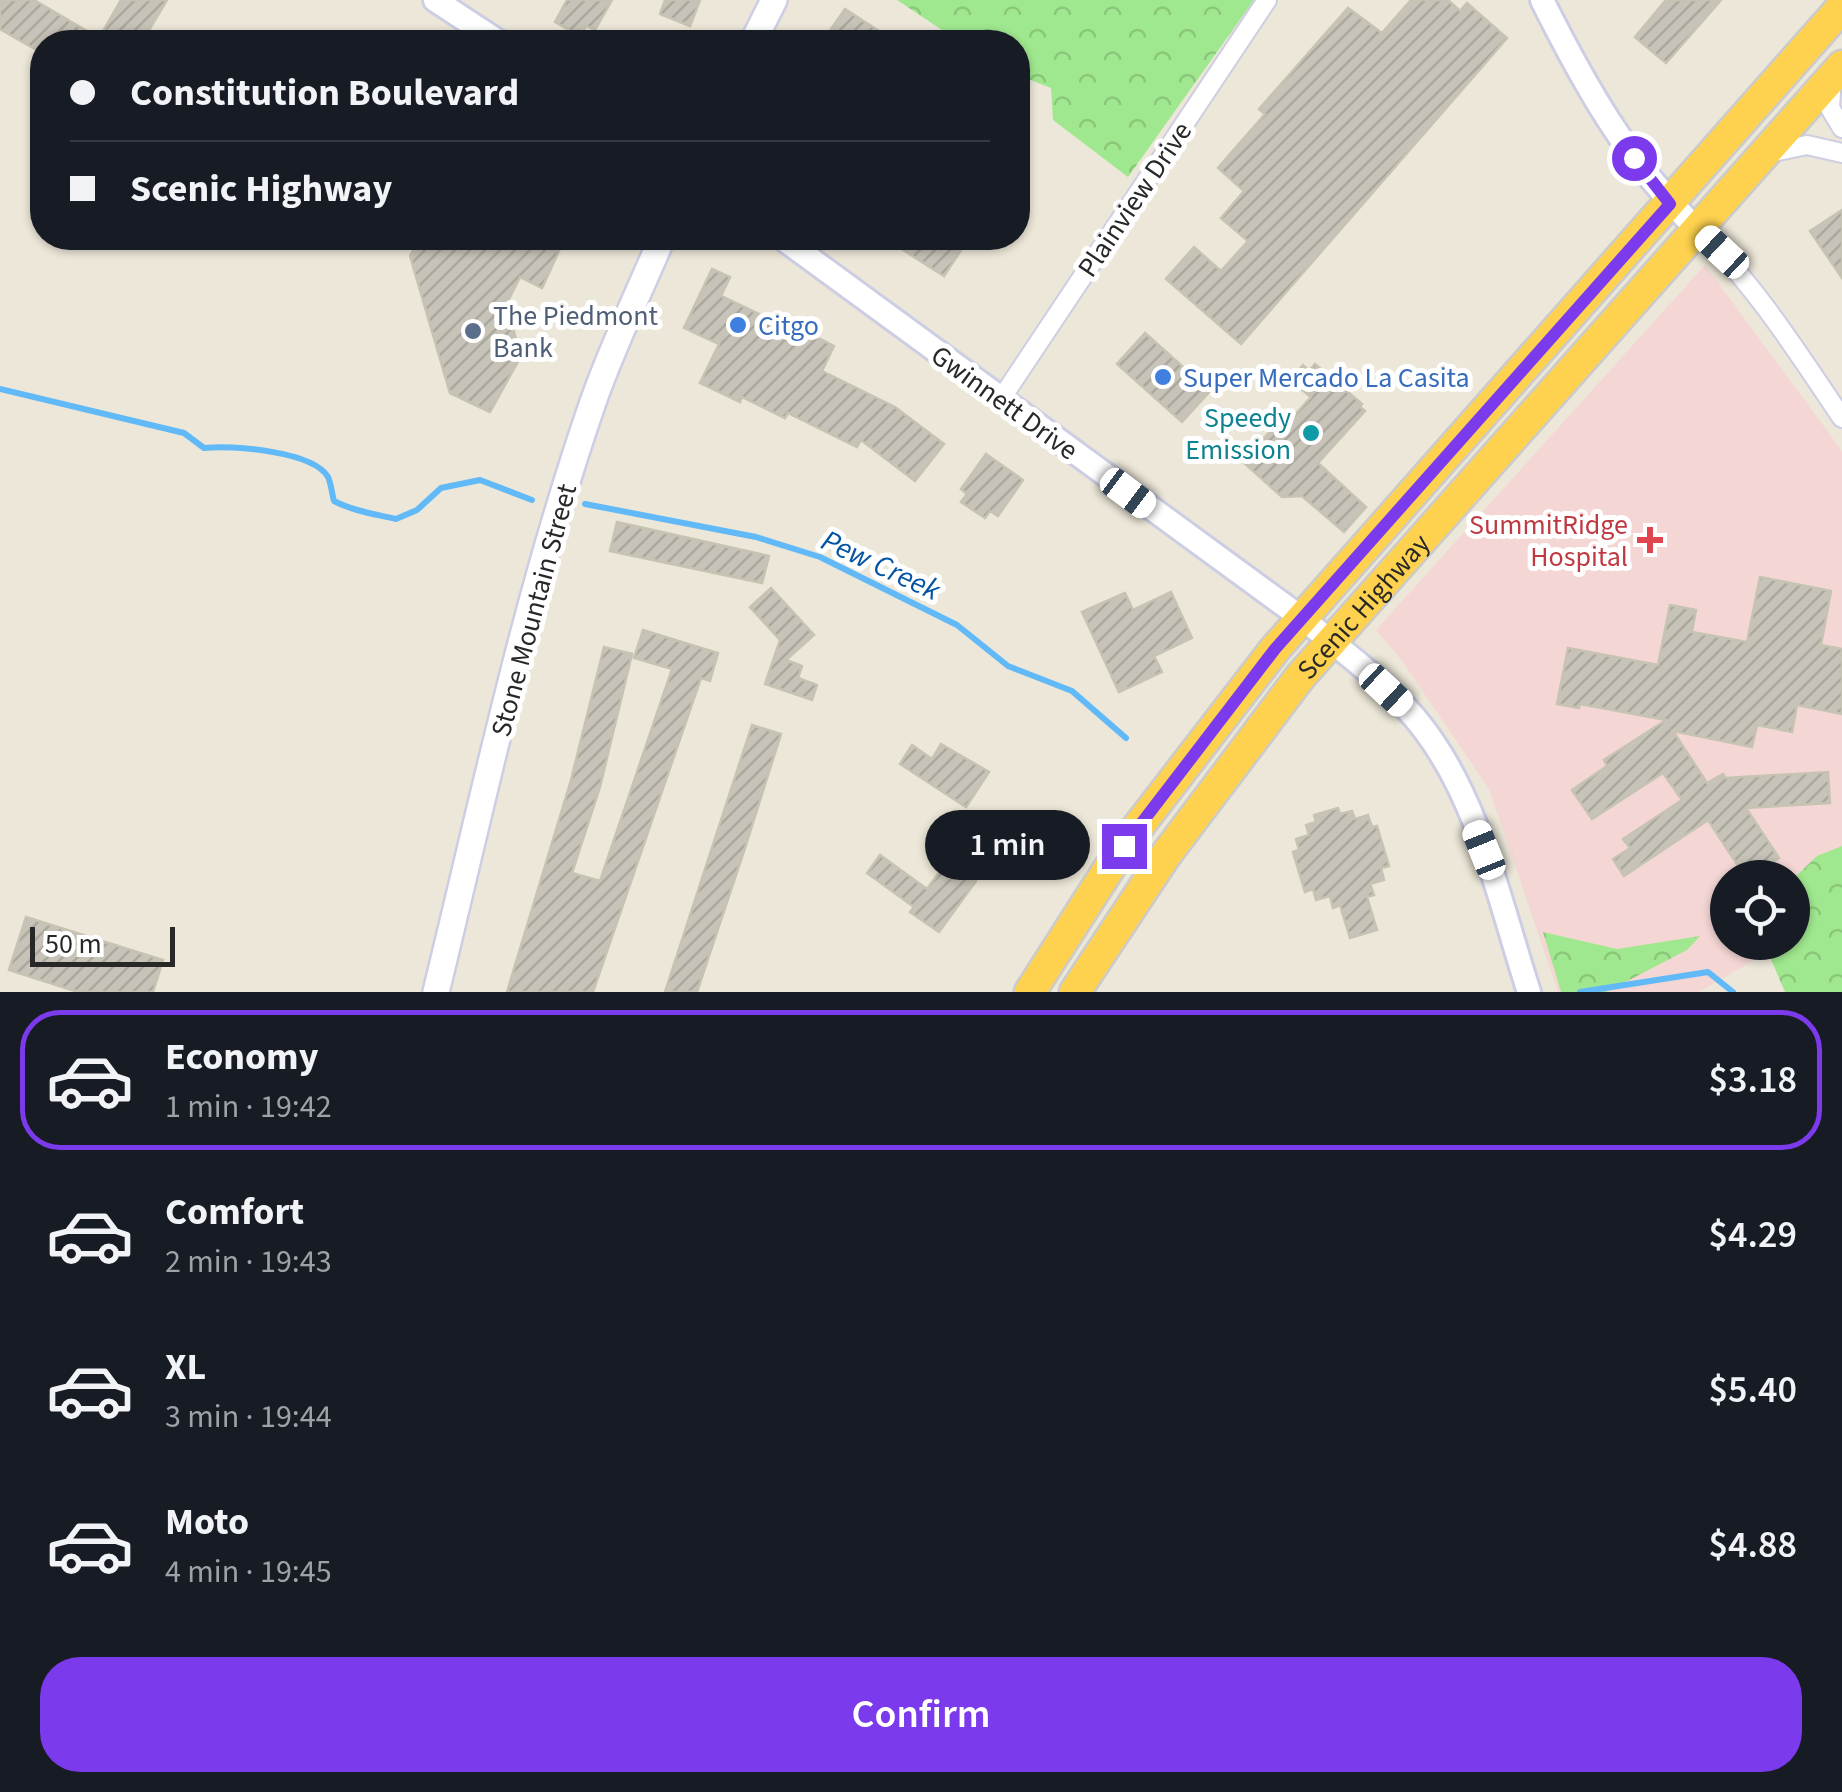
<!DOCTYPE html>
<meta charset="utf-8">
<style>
body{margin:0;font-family:"Source Sans 3",sans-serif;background:#20242c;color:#f1f3f6;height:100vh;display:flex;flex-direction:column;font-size:38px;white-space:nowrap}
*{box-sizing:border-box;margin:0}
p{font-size:32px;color:#9ea1a6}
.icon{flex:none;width:55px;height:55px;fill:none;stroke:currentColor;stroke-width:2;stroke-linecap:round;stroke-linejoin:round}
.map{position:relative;height:992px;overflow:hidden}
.panel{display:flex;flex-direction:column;background:#171b24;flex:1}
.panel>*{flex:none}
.guide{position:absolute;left:30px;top:30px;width:1000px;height:220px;border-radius:40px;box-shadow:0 2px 8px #0004;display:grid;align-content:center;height:220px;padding:0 40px;background:#171b24}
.buttons{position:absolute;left:1710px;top:860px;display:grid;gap:20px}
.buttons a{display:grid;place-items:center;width:100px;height:100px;border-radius:50%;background:#171b24;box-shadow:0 2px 8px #0004;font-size:50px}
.scale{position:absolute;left:30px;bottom:25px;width:145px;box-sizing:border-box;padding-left:10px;border:5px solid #282828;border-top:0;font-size:28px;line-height:35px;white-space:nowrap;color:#282828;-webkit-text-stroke:8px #fff;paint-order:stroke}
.end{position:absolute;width:45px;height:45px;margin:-22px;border:12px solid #7c3aed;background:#fff;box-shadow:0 0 0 5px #fff}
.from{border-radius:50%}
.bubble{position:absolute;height:70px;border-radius:35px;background:#171b24;box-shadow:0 2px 8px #0004;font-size:32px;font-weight:600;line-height:70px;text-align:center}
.car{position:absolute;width:30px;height:60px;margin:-30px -15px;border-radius:12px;box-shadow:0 0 8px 2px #0007;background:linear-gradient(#fff 24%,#345 0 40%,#fff 0 76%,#345 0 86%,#fff 0)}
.guide b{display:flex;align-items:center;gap:35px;height:95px;font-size:38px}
.guide b+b{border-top:2px solid #363941}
.guide i{width:25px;height:25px;background:#f1f3f6}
ul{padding:18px 0 0;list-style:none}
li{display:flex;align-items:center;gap:30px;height:140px;margin:0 20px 15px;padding:0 20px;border:5px solid transparent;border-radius:40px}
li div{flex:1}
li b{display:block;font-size:38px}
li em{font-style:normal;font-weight:600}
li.active{border-color:#7c3aed}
li>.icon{width:90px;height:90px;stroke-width:1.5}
.cta{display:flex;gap:20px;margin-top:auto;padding:20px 40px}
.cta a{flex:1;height:115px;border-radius:40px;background:#7c3aed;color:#fff;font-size:40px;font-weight:600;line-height:115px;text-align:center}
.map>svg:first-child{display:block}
</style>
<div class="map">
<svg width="1842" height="992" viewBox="0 0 1842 992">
<defs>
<pattern id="forest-crowns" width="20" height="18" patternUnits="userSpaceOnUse" patternTransform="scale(2.5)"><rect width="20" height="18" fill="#a0e88f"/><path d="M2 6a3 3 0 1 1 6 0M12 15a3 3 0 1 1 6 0" fill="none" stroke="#8ac77b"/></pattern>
<pattern id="building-hatch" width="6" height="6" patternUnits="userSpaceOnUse" patternTransform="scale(2.5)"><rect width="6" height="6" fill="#c7c3b8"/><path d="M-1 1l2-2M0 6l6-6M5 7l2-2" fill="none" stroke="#aba89e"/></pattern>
</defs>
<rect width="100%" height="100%" fill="#ece7d8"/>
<polygon fill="#f4d7d4" points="1705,265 1842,451 1842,902 1793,937 1792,878 1728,878 1728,942 1783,943 1699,992 1558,992 1489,789 1400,658 1376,630"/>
<g fill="url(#forest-crowns)">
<polygon points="897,0 1254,0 1128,177 1053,120 1051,88 1018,75 1018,42 960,42"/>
<polygon points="1842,846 1842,992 1785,992 1764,943 1792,942 1793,879 1817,856"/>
<polygon points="1543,932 1617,949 1700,936 1687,950 1606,992 1561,992"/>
</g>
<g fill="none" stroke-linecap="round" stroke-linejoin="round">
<g stroke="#61b9f8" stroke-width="6">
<path d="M0 389 184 433 204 448C231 445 313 451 328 477 331 483 332 494 334 501 353 511 375 514 396 519L417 510 441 488 480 480 532 500"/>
<polyline points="585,504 756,537 820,557 957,625 1008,666 1072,691 1126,738"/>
<polyline points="1580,992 1708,972 1733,992"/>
</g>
</g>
<g fill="url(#building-hatch)" stroke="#c7c3b2" stroke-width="2.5">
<polygon points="0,0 34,0 99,38 121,0 167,0 142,42 42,42 42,53 0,29"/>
<polygon points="567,0 612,0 595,30 586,26 580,36 555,22"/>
<polygon points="665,0 700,0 690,26 660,14"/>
<polygon points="1411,0 1448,0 1460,11 1467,3 1507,38 1241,344 1166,279 1194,247 1221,271 1248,241 1221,218 1244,191 1218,168 1265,114 1259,109 1348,8 1382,33"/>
<polygon points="1666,0 1721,0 1666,63 1635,37"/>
<polygon points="845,9 896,42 822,42"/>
<polygon points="1842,210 1842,278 1810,231"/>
<polygon points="420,238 565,238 542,288 520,277 506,305 521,356 490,412 450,393 410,256"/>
<polygon points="911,238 969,238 944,276 903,250"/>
<polygon points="712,269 730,277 721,296 795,331 797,327 834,346 822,371 895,407 944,444 915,481 861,440 857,447 788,413 785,418 742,397 740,402 700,383 719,344 684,328"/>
<polygon points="1145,333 1210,391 1182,422 1117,364"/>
<polygon points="1315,364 1362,404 1360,407 1365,411 1318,463 1366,507 1344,532 1302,496 1282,497 1243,462 1276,425 1281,430 1311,397 1290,380 1303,365 1309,371"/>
<polygon points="986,454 1023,480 998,516 990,511 985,518 961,502 967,494 961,489"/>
<polygon points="617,522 769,556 762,583 610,551"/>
<polygon points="1760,577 1831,591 1821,645 1842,649 1842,714 1797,705 1792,732 1757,725 1752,747 1673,731 1707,783 1723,774 1725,778 1828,772 1830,803 1746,808 1779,858 1749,878 1746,878 1708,820 1624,876 1613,859 1630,848 1623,839 1682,800 1663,773 1592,819 1572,790 1607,766 1604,760 1666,720 1580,704 1579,708 1557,704 1568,648 1658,665 1670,605 1696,610 1692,632 1747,642"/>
<polygon points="771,588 814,635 786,660 802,666 798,678 817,685 812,700 765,684 780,640 750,607"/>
<polygon points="1171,592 1192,638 1154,656 1162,672 1119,692 1082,612 1125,593 1133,610"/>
<polygon points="643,630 718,653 710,681 701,678 593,992 507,992 571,780 604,647 632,654 600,787 572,873 600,881 672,669 634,658"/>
<polygon points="752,725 781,734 745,848 697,992 665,992"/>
<polygon points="941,744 989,772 966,807 900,764 912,745 932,759"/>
<polygon points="1338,808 1340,814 1352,811 1355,819 1368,815 1372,827 1377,826 1389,866 1381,868 1384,880 1370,884 1374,895 1367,897 1377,930 1350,938 1340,905 1333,908 1330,896 1316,900 1313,889 1305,892 1293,852 1299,850 1296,839 1309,835 1306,825 1316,822 1314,815"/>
<polygon points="880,855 927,889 948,860 976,881 939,932 910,912 914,907 867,873"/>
<polygon points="26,917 163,960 153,992 78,992 9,970"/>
</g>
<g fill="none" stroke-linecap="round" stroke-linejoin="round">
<g stroke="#cdcee3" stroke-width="22">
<g id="minor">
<polyline points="1832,77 1830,108 1842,128"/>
<polyline points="1769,153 1807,145 1842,153"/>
<path d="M1697 229C1754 283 1798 353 1842 418"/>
<polyline points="1001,399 1267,0"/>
</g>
</g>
<g stroke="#cdcee3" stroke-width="28">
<g id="tertiary">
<polyline points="435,0 499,42"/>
<path d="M1542 0C1584 84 1628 163 1697 229"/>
<path d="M782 238 1303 619C1344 652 1390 685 1423 728 1480 802 1500 904 1529 992"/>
</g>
</g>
<g stroke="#cdcee3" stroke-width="30">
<g id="secondary">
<polyline points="753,42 774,0"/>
<path d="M436 992C484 796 526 596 592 405 611 349 639 293 662 238"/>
</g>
</g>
<g stroke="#cbcbcb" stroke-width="35">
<g id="trunk">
<polyline points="1030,992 1124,845 1275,649 1842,7"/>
<path id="s1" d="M1075 992 1165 856 1300 677 1842 66"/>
</g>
</g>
<use href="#minor" stroke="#fff" stroke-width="18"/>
<use href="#tertiary" stroke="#fff" stroke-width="22"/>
<use href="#secondary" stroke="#fff" stroke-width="25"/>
<use href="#trunk" stroke="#fed24e" stroke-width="30"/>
</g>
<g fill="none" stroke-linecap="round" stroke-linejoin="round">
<polyline stroke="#7c3aed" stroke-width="12" points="1124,846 1275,649 1670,204 1634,158"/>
</g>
<g fill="#3f7fe0" stroke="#fff" stroke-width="4">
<circle cx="738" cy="325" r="10"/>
<circle cx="1163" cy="377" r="10"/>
</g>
<circle fill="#5c6f8a" stroke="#fff" stroke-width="4" cx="473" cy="331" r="10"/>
<circle fill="#0f9aa8" stroke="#fff" stroke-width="4" cx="1311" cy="433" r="10"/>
<path fill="#e0444e" stroke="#fff" stroke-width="4" d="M1645 525h10v10h10v10h-10v10h-10v-10h-10v-10h10z"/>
<g text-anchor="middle" stroke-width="10" stroke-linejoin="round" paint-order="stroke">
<g font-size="28" fill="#282828" stroke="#fff">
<text transform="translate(1134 199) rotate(-56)" y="10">Plainview Drive</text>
<text transform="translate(1005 402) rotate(36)" y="10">Gwinnett Drive</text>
<text dy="10" stroke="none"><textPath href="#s1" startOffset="482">Scenic Highway</textPath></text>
<text transform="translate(533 610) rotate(-75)" y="10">Stone Mountain Street</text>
</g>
<g font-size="28" fill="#4e5e75" stroke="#fff" text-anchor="start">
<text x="493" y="325">The Piedmont<tspan x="493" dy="32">Bank</tspan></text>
</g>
<g font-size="28" fill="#366cbe" stroke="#fff" text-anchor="start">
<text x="758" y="335">Citgo</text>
<text x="1183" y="387">Super Mercado La Casita</text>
</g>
<g font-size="28" fill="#0d838f" stroke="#fff" text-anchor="end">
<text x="1291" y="427">Speedy<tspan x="1291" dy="32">Emission</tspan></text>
</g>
<g font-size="28" fill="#be3a42" stroke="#fff" text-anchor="end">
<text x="1628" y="534">SummitRidge<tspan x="1628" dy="32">Hospital</tspan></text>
</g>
<g font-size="30" font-style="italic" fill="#0253a2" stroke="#fff">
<text transform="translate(881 565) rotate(25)" y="10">Pew Creek</text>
</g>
</g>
</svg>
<div class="buttons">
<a><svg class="icon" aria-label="locate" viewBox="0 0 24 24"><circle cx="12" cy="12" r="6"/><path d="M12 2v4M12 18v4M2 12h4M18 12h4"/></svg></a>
</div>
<div class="scale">50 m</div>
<i class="end from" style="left:1634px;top:158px"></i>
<i class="end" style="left:1124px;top:846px"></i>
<div class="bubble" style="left:925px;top:810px;width:165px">1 min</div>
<i class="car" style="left:1722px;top:252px;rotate:313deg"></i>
<i class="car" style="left:1128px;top:493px;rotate:127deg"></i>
<i class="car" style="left:1386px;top:690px;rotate:133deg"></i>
<i class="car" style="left:1484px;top:850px;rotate:338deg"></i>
<div class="guide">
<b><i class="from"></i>Constitution Boulevard</b>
<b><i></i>Scenic Highway</b>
</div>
</div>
<section class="panel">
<ul>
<li class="active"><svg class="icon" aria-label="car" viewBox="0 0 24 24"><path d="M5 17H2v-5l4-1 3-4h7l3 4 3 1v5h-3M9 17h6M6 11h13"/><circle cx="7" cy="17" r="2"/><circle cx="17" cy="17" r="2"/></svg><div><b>Economy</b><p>1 min · 19:42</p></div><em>$3.18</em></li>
<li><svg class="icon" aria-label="car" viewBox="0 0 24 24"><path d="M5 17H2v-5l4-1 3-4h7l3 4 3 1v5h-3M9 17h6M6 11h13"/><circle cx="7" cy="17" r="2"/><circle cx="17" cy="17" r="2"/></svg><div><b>Comfort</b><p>2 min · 19:43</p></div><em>$4.29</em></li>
<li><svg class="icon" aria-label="car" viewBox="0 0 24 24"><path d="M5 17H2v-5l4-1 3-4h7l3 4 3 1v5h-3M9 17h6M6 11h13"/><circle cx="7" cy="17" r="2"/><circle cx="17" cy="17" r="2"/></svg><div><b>XL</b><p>3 min · 19:44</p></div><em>$5.40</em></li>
<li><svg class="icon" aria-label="car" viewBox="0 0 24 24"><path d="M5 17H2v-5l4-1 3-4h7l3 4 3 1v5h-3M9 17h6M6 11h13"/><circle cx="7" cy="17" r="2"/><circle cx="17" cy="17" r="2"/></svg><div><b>Moto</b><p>4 min · 19:45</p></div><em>$4.88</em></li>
</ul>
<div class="cta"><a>Confirm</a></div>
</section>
